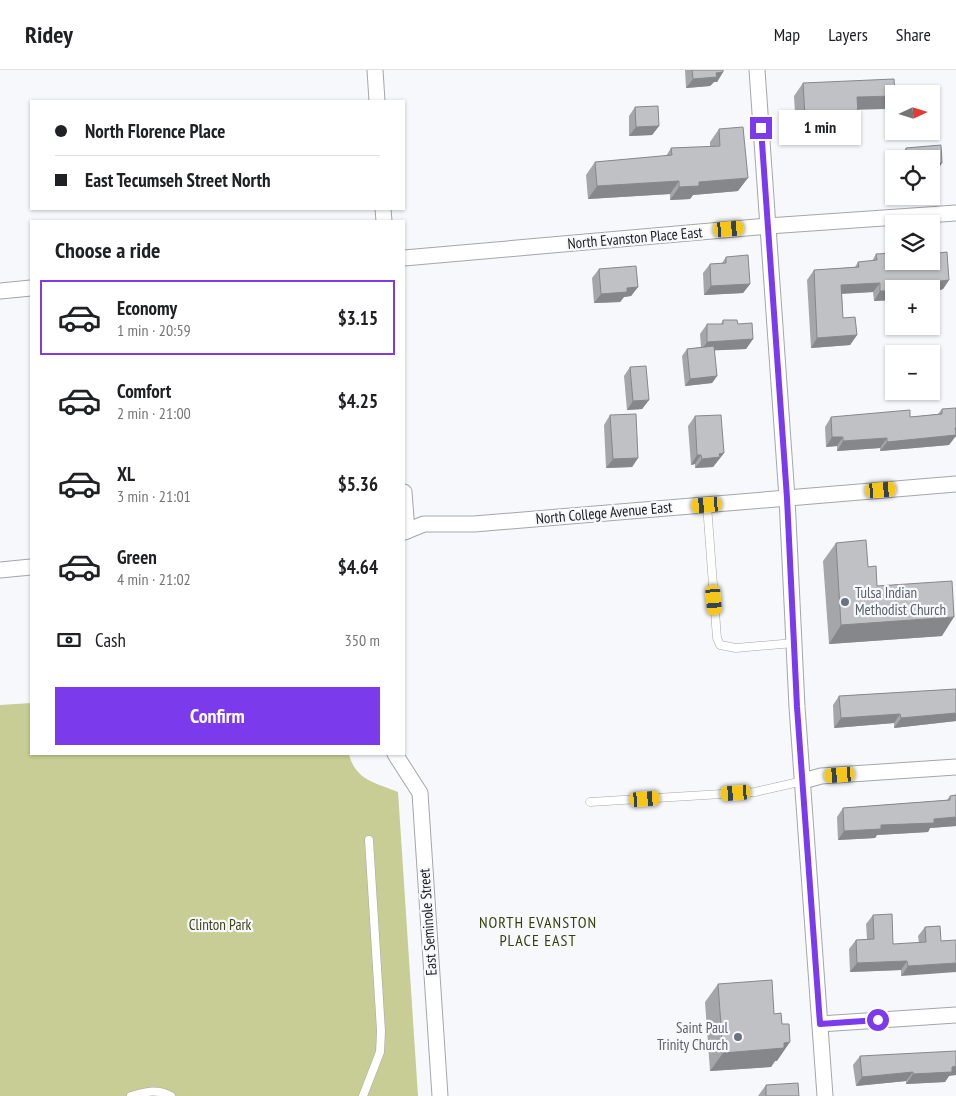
<!DOCTYPE html>
<meta charset="utf-8">
<style>
body{margin:0;font-family:"PT Sans Narrow",sans-serif;background:#f6f6f6;color:#202124;height:100vh;display:flex;flex-direction:column;font-size:19px;white-space:nowrap}
*{box-sizing:border-box;margin:0}
p{font-size:16px;color:#757577}
.icon{flex:none;width:28px;height:28px;fill:none;stroke:currentColor;stroke-width:2;stroke-linecap:round;stroke-linejoin:round}
.map{position:relative;flex:1;overflow:hidden}
.sheet{position:absolute;left:30px;top:150px;width:375px;height:535px;display:flex;flex-direction:column;background:#fff;border-radius:0px;box-shadow:0 1px 4px #0004}
.sheet>*{flex:none}
.top-card{position:absolute;left:30px;top:30px;width:375px;height:110px;border-radius:0px;box-shadow:0 1px 4px #0004;display:grid;align-content:center;height:110px;padding:0 25px;background:#fff}
.needle{width:32px;rotate:86deg}
.tools{position:absolute;left:885px;top:15px;display:grid;gap:10px}
.tools a{display:grid;place-items:center;width:55px;height:55px;border-radius:0px;background:#fff;box-shadow:0 1px 4px #0004;font-size:25px}
.end{position:absolute;width:22px;height:22px;margin:-11px;border:6px solid #7c3aed;background:#fff;box-shadow:0 0 0 2px #fff}
.from{border-radius:50%}
.bubble{position:absolute;height:35px;border-radius:0px;background:#fff;box-shadow:0 1px 4px #0004;font-size:16px;font-weight:700;line-height:35px;text-align:center}
.car{position:absolute;width:15px;height:30px;margin:-15px -8px;border-radius:6px;box-shadow:0 0 4px 1px #0007;background:linear-gradient(#f5c518 24%,#345 0 40%,#f5c518 0 76%,#345 0 86%,#f5c518 0)}
.top-card b{display:flex;align-items:center;gap:18px;height:48px;font-size:19px}
.top-card b+b{border-top:1px solid #e0e0e0}
.top-card i{width:12px;height:12px;background:#202124}
ul{padding:0;list-style:none}
li{display:flex;align-items:center;gap:15px;height:75px;margin:0 10px 8px;padding:0 15px;border:2px solid transparent;border-radius:0px}
li div{flex:1}
li b{display:block;font-size:19px}
li em{font-style:normal;font-weight:700}
li.current{border-color:#7c3aed}
li>.icon{width:45px;height:45px;stroke-width:1.5}
h2{padding:0 25px;font-size:22px;line-height:60px}
.pay{display:flex;align-items:center;gap:12px;height:55px;padding:0 25px;font-size:19px}
.pay p{margin-inline-start:auto}
.primary-button{display:flex;gap:10px;margin-top:auto;padding:10px 25px}
.primary-button a{flex:1;height:58px;border-radius:0px;background:#7c3aed;color:#fff;font-size:20px;font-weight:700;line-height:58px;text-align:center}
header{display:flex;align-items:center;gap:30px;box-sizing:border-box;height:70px;padding:0 25px;background:#fff;border-bottom:1px solid #e0e0e0}
header strong{font-size:24px}
nav{display:flex;gap:28px;margin-inline-start:auto;font-size:18px}
.map>svg:first-child{display:block}
</style>
<header>
<strong>Ridey</strong>
<nav><a>Map</a><a>Layers</a><a>Share</a></nav>
</header>
<div class="map">
<svg width="956" height="1026" viewBox="0 0 956 1026">
<rect width="100%" height="100%" fill="#f7f8fc"/>
<path fill="#c7cd94" d="M31 633V684H349C355 710 376 713 398 722L418 1026H0V635Z"/>
<g fill="none" stroke-linecap="round" stroke-linejoin="round">
<g stroke="#a5a6a9" stroke-width="9">
<g id="service">
<polyline points="707,435 717,568 720,575 736,578 794,573"/>
<polyline points="590,732 755,722 803,711"/>
<path d="M131 1026C145 1022 157 1018 171 1026"/>
<polyline points="363,1026 380,982 381,961 369,770"/>
</g>
</g>
<g stroke="#a5a6a9" stroke-width="17">
<g id="minor">
<polyline points="375,0 377,31"/>
<polyline points="757,0 787,428 797,637 825,1026"/>
<polyline points="383,139 384,151"/>
<polyline points="404,188 768,156 956,143"/>
<polyline points="0,221 31,218"/>
<polyline points="404,422 407,461"/>
<polyline points="404,462 424,454 474,454 956,414"/>
<polyline points="0,500 31,497"/>
<polyline points="395,684 420,723 440,1026"/>
<polyline points="803,711 821,706 956,697"/>
<polyline points="820,954 956,945"/>
</g>
</g>
<use href="#service" stroke="#fff" stroke-width="8"/>
<use href="#minor" stroke="#fff" stroke-width="15"/>
</g>
<g fill="#a5a6a9">
<polygon points="685,0 723,0 723,2 717,12 714,12 710,16 686,18"/>
<polygon points="803,13 886,39 857,39 848,57 796,59 794,26"/>
<polygon points="635,37 659,56 652,65 629,66 629,46"/>
<polygon points="719,59 738,121 693,125 690,129 670,130 670,124 588,129 586,105 595,92 666,86 671,78 710,77 710,72"/>
<polygon points="941,75 942,93 936,102 932,102 931,104 931,89 899,89 899,88 906,78"/>
<polygon points="876,184 900,196 923,193 925,191 931,191 949,210 943,219 940,220 934,229 931,229 931,219 894,219 894,230 874,231 873,222 842,224 843,248 857,265 850,275 811,278 807,210 814,200 855,197 858,192 872,191"/>
<polygon points="726,187 750,214 743,223 704,225 703,203 710,194 722,193"/>
<polygon points="599,199 638,217 631,226 624,227 620,232 594,233 592,208"/>
<polygon points="723,250 738,254 753,269 746,279 714,280 717,306 712,313 685,316 682,286 687,279 701,277 700,264 707,254 721,254"/>
<polygon points="630,297 649,330 642,339 627,340 624,306"/>
<polygon points="942,339 955,367 949,375 880,381 880,378 837,381 837,376 826,377 825,357 831,347 910,347 938,344"/>
<polygon points="610,345 638,388 632,397 606,398 604,355"/>
<polygon points="695,346 724,383 713,397 695,398 695,394 691,395 688,356"/>
<polygon points="836,473 868,497 877,516 942,566 829,574 823,491"/>
<polygon points="956,619 956,651 894,658 894,653 834,658 833,635 839,626"/>
<polygon points="956,725 956,756 930,758 928,762 877,765 875,768 838,770 837,747 843,738 947,730 950,726"/>
<polygon points="873,845 893,874 919,873 918,866 925,857 940,856 901,906 901,900 850,902 849,879 856,870 867,869 866,854"/>
<polygon points="718,914 777,991 775,991 771,997 710,1001 705,932"/>
<polygon points="860,986 949,1006 945,1012 906,1014 906,1011 856,1016 853,995"/>
<polygon points="766,1015 799,1026 758,1026"/>
</g>
<g fill="#86878a">
<polygon points="723,2 717,12 714,12 710,16 686,18 693,9 716,3"/>
<polygon points="894,26 894,27 886,39 848,40 857,27"/>
<polygon points="858,44 848,57 796,59 805,46"/>
<polygon points="659,56 652,65 629,66 636,57"/>
<polygon points="934,93 942,93 936,102 932,102 931,104 931,97"/>
<polygon points="748,108 738,121 693,125 690,129 670,130 679,117 699,112"/>
<polygon points="679,111 670,124 588,129 597,116"/>
<polygon points="949,210 943,219 940,220 934,229 931,229 931,220 940,211"/>
<polygon points="880,213 873,222 834,224 841,215"/>
<polygon points="750,214 743,223 704,225 711,216"/>
<polygon points="638,217 631,226 624,227 620,232 594,233 601,224 627,218"/>
<polygon points="880,221 894,221 894,230 874,231"/>
<polygon points="857,265 850,275 811,278 817,268"/>
<polygon points="753,269 746,279 701,281 707,272"/>
<polygon points="717,306 712,313 685,316 690,309"/>
<polygon points="649,330 642,339 627,340 633,331"/>
<polygon points="956,358 956,367 955,367 949,375 880,381 887,372"/>
<polygon points="832,367 843,367 837,376 826,377"/>
<polygon points="887,368 880,378 837,381 843,371"/>
<polygon points="724,383 713,397 695,398 702,389 719,384"/>
<polygon points="697,385 701,385 695,394 691,395"/>
<polygon points="638,388 632,397 606,398 613,389"/>
<polygon points="954,547 942,566 829,574 841,555"/>
<polygon points="956,643 956,651 894,658 901,648"/>
<polygon points="900,644 894,653 834,658 841,648"/>
<polygon points="956,747 956,756 930,758 928,762 877,765 875,768 838,770 844,761 881,755"/>
<polygon points="907,891 901,900 850,902 857,893"/>
<polygon points="956,893 956,902 901,906 908,896"/>
<polygon points="790,972 777,991 775,991 771,997 710,1001 723,983"/>
<polygon points="956,996 956,1005 949,1006 945,1012 906,1014 913,1004"/>
<polygon points="913,1002 906,1011 856,1016 862,1007"/>
</g>
<g fill="#c0c1c5" stroke="#86878a">
<polygon points="692,0 723,0 723,2 716,3 717,7 693,9"/>
<polygon points="894,9 895,24 894,24 894,26 857,27 858,44 805,46 803,13"/>
<polygon points="658,36 659,56 636,57 635,37"/>
<polygon points="743,57 748,108 699,112 699,116 679,117 679,111 597,116 595,92 672,85 671,78 720,76 719,59"/>
<polygon points="941,75 942,93 934,93 934,99 931,100 931,89 907,89 906,78"/>
<polygon points="947,182 949,210 940,211 940,219 894,219 894,221 880,221 880,213 841,215 843,248 855,247 857,265 817,268 814,200 859,197 858,192 877,190 876,184 894,183 894,191 900,191 900,196 931,193 931,184"/>
<polygon points="748,185 750,214 711,216 710,194 726,193 726,187"/>
<polygon points="636,196 638,217 627,218 627,222 601,224 599,199"/>
<polygon points="723,250 737,250 738,254 752,253 753,269 707,272 707,254 723,254"/>
<polygon points="714,276 717,306 690,309 687,279"/>
<polygon points="646,296 649,330 633,331 630,297"/>
<polygon points="956,338 956,358 955,358 956,365 887,372 887,368 843,371 843,367 832,367 831,347 910,340 910,347 942,344 942,339"/>
<polygon points="636,344 638,388 613,389 610,345"/>
<polygon points="721,345 724,383 719,384 720,387 702,389 701,385 697,385 695,346"/>
<polygon points="866,470 868,497 876,496 877,516 952,511 954,547 841,555 836,473"/>
<polygon points="956,619 956,643 901,648 900,644 841,648 839,626"/>
<polygon points="956,725 956,747 934,749 934,753 881,755 881,759 844,761 843,738 950,730 950,726"/>
<polygon points="892,844 893,874 926,872 925,857 940,856 941,871 956,870 956,893 908,896 907,891 857,893 856,870 874,869 873,845"/>
<polygon points="772,910 774,944 781,943 782,954 789,954 790,972 784,973 784,978 723,983 718,914"/>
<polygon points="956,981 956,996 952,997 952,1002 913,1004 913,1002 862,1007 860,986"/>
<polygon points="798,1013 799,1026 766,1026 766,1015"/>
</g>
<g fill="none" stroke-linecap="round" stroke-linejoin="round">
<polyline stroke="#7c3aed" stroke-width="6" points="761,58 787,428 797,637 820,954 878,950"/>
</g>
<g fill="#6b7280" stroke="#f7f8fc" stroke-width="2">
<circle cx="845" cy="532" r="5"/>
<circle cx="738" cy="967" r="5"/>
</g>
<g text-anchor="middle" stroke-width="4.5" stroke-linejoin="round" paint-order="stroke">
<g font-size="15" fill="#1e1e20" stroke="#f7f8fc">
<text transform="translate(635 168) rotate(-5)" y="5">North Evanston Place East</text>
<text transform="translate(604 443) rotate(-5)" y="5">North College Avenue East</text>
<text transform="translate(428 852) rotate(-94)" y="5">East Seminole Street</text>
</g>
<g font-size="15" fill="#5b616d" stroke="#f7f8fc" text-anchor="start">
<text x="855" y="528">Tulsa Indian<tspan x="855" dy="17">Methodist Church</tspan></text>
<text x="728" y="963" text-anchor="end">Saint Paul<tspan x="728" dy="17">Trinity Church</tspan></text>
</g>
<g font-size="15" fill="#424515" stroke="#f7f8fc">
<text x="220" y="860">Clinton Park</text>
</g>
<g font-size="16" letter-spacing="1" fill="#32420a" stroke="#f7f8fc">
<text x="538" y="858">NORTH EVANSTON<tspan x="538" dy="18">PLACE EAST</tspan></text>
</g>
</g>
</svg>
<div class="tools">
<a><svg class="needle" viewBox="-14 -14 28 28"><path d="M0-13l5 13h-10z" fill="#e53935"/><path d="M0 13l5-13h-10z" fill="#757577"/></svg></a>
<a><svg class="icon" aria-label="locate" viewBox="0 0 24 24"><circle cx="12" cy="12" r="6"/><path d="M12 2v4M12 18v4M2 12h4M18 12h4"/></svg></a>
<a><svg class="icon" aria-label="layers" viewBox="0 0 24 24"><path d="M12 4l9 5-9 5-9-5zM3 14l9 5 9-5"/></svg></a>
<a>+</a>
<a>−</a>
</div>
<i class="end from" style="left:878px;top:950px"></i>
<i class="end" style="left:761px;top:58px"></i>
<div class="bubble" style="left:779px;top:40px;width:82px">1 min</div>
<i class="car" style="left:729px;top:159px;rotate:85deg"></i>
<i class="car" style="left:881px;top:420px;rotate:85deg"></i>
<i class="car" style="left:707px;top:435px;rotate:265deg"></i>
<i class="car" style="left:714px;top:530px;rotate:175deg"></i>
<i class="car" style="left:840px;top:705px;rotate:266deg"></i>
<i class="car" style="left:736px;top:723px;rotate:266deg"></i>
<i class="car" style="left:645px;top:729px;rotate:86deg"></i>
<div class="top-card">
<b><i class="from"></i>North Florence Place</b>
<b><i></i>East Tecumseh Street North</b>
</div>
<section class="sheet">
<h2>Choose a ride</h2>
<ul>
<li class="current"><svg class="icon" aria-label="car" viewBox="0 0 24 24"><path d="M5 17H2v-5l4-1 3-4h7l3 4 3 1v5h-3M9 17h6M6 11h13"/><circle cx="7" cy="17" r="2"/><circle cx="17" cy="17" r="2"/></svg><div><b>Economy</b><p>1 min · 20:59</p></div><em>$3.15</em></li>
<li><svg class="icon" aria-label="car" viewBox="0 0 24 24"><path d="M5 17H2v-5l4-1 3-4h7l3 4 3 1v5h-3M9 17h6M6 11h13"/><circle cx="7" cy="17" r="2"/><circle cx="17" cy="17" r="2"/></svg><div><b>Comfort</b><p>2 min · 21:00</p></div><em>$4.25</em></li>
<li><svg class="icon" aria-label="car" viewBox="0 0 24 24"><path d="M5 17H2v-5l4-1 3-4h7l3 4 3 1v5h-3M9 17h6M6 11h13"/><circle cx="7" cy="17" r="2"/><circle cx="17" cy="17" r="2"/></svg><div><b>XL</b><p>3 min · 21:01</p></div><em>$5.36</em></li>
<li><svg class="icon" aria-label="car" viewBox="0 0 24 24"><path d="M5 17H2v-5l4-1 3-4h7l3 4 3 1v5h-3M9 17h6M6 11h13"/><circle cx="7" cy="17" r="2"/><circle cx="17" cy="17" r="2"/></svg><div><b>Green</b><p>4 min · 21:02</p></div><em>$4.64</em></li>
</ul>
<div class="pay"><svg class="icon" aria-label="cash" viewBox="0 0 24 24"><path d="M3 7h18v10H3z"/><circle cx="12" cy="12" r="2"/></svg>Cash<p>350 m</p></div>
<div class="primary-button"><a>Confirm</a></div>
</section>
</div>
